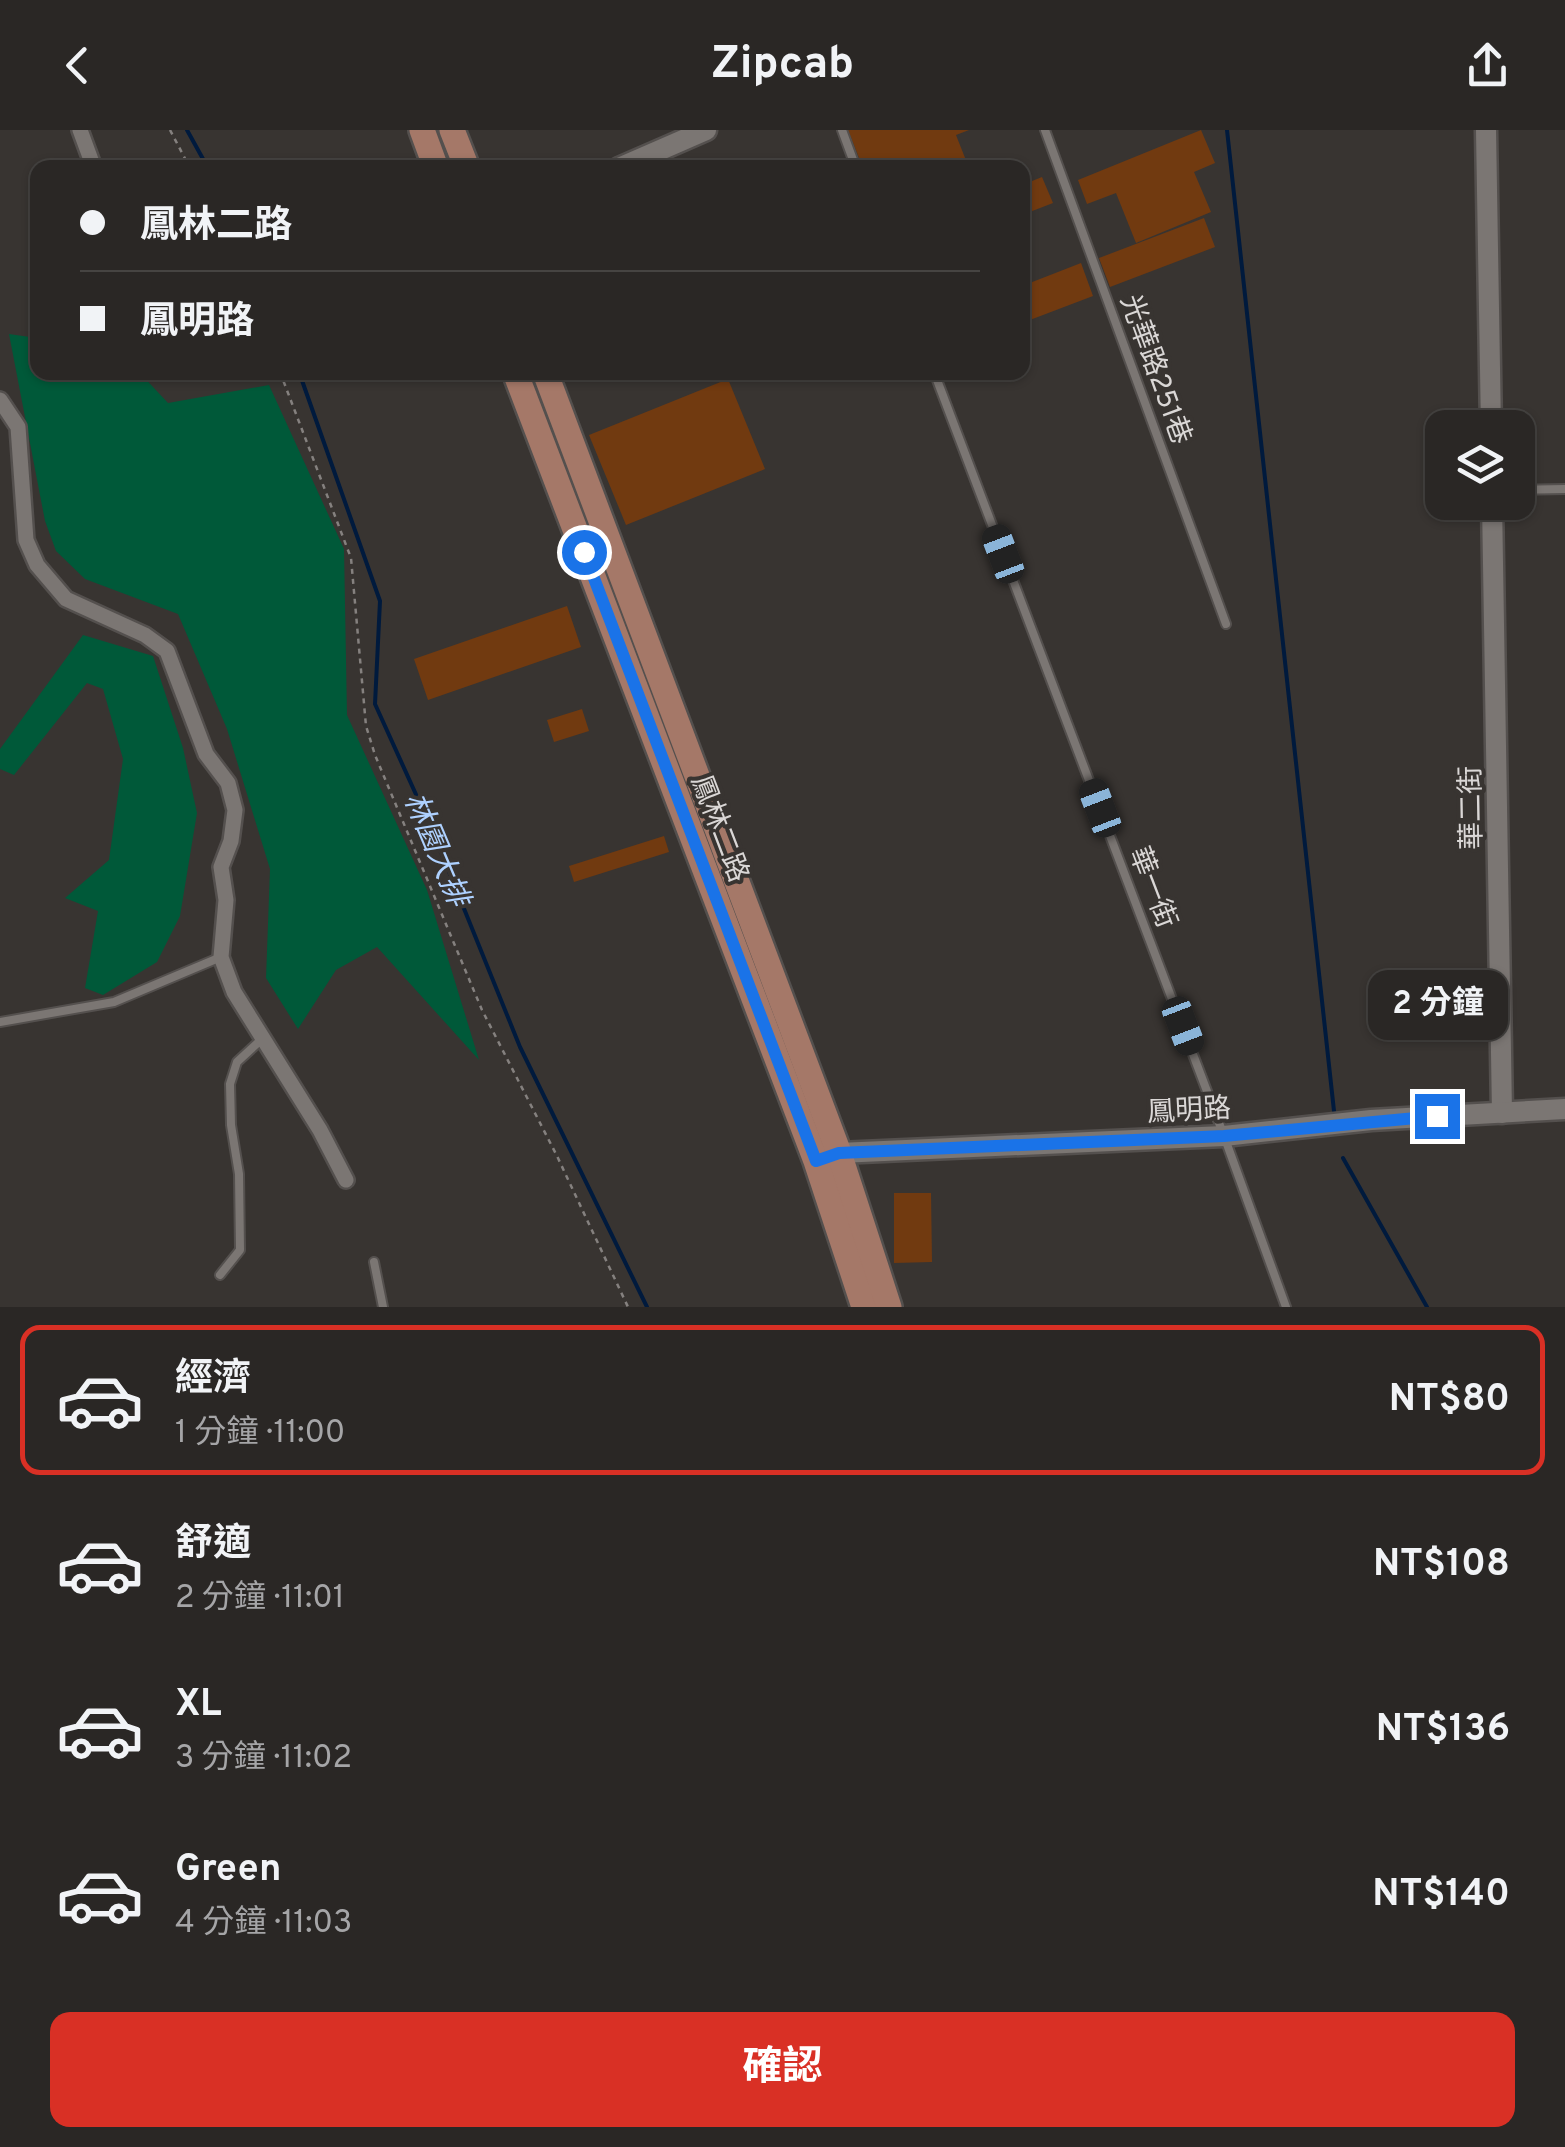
<!DOCTYPE html>
<html lang="zh-TW">
<meta charset="utf-8">
<style>
body{margin:0;font-family:Overpass,"Noto Sans TC",sans-serif;background:#363332;color:#f1f3f6;height:100vh;display:flex;flex-direction:column;font-size:38px;white-space:nowrap}
*{box-sizing:border-box;margin:0}
p{font-size:32px;color:#a5a5a7}
.icon{flex:none;width:55px;height:55px;fill:none;stroke:currentColor;stroke-width:2;stroke-linecap:round;stroke-linejoin:round}
.map{position:relative;height:1177px;overflow:hidden}
.panel{display:flex;flex-direction:column;background:#2a2725;flex:1}
.panel>*{flex:none}
.guide{position:absolute;left:30px;top:30px;width:1000px;height:220px;border-radius:20px;box-shadow:0 2px 8px #0004,0 0 0 2px #464442;display:grid;align-content:center;height:220px;padding:0 50px;background:#2a2725}
.controls{position:absolute;left:1425px;top:280px;display:grid;gap:20px}
.controls a{display:grid;place-items:center;width:110px;height:110px;border-radius:20px;background:#2a2725;box-shadow:0 2px 8px #0004,0 0 0 2px #464442;font-size:50px}
.end{position:absolute;width:45px;height:45px;margin:-22px;border:12px solid #1a73e8;background:#fff;box-shadow:0 0 0 5px #fff}
.from{border-radius:50%}
.bubble{position:absolute;height:70px;border-radius:20px;background:#2a2725;box-shadow:0 2px 8px #0004,0 0 0 2px #464442;font-size:32px;font-weight:700;line-height:70px;text-align:center}
.car{position:absolute;width:30px;height:60px;margin:-30px -15px;border-radius:12px;box-shadow:0 0 8px 2px #0007;background:linear-gradient(#222 24%,#8ab4d8 0 40%,#222 0 76%,#8ab4d8 0 86%,#222 0)}
.guide b{display:flex;align-items:center;gap:35px;height:95px;font-size:38px}
.guide b+b{border-top:2px solid #464442}
.guide i{width:25px;height:25px;background:#f1f3f6}
ul{padding:18px 0 0;list-style:none}
li{display:flex;align-items:center;gap:30px;height:150px;margin:0 20px 15px;padding:0 30px;border:5px solid transparent;border-radius:20px}
li div{flex:1}
li b{display:block;font-size:38px}
li em{font-style:normal;font-weight:700}
li.selected{border-color:#d93025}
li>.icon{width:90px;height:90px;stroke-width:1.5}
.button{display:flex;gap:20px;margin-top:auto;padding:20px 50px}
.button a{flex:1;height:115px;border-radius:20px;background:#d93025;color:#fff;font-size:40px;font-weight:700;line-height:115px;text-align:center}
header{display:flex;justify-content:space-between;align-items:center;height:130px;padding:0 50px;background:#2a2725;font-size:45px;font-weight:700}
.map>svg:first-child{display:block}
</style>
<header><svg class="icon" aria-label="back" viewBox="0 0 24 24"><path d="M15 5l-7 7 7 7"/></svg>Zipcab<svg class="icon" aria-label="share" viewBox="0 0 24 24"><path d="M12 15V3M7 8l5-5 5 5M5 13v7h14v-7"/></svg></header>
<div class="map">
<svg width="1565" height="1177" viewBox="0 0 1565 1177">
<rect width="100%" height="100%" fill="#383431"/>
<g fill="#005939">
<polygon points="9,204 37,208 38,242 140,243 168,273 269,255 344,419 347,585 427,760 479,930 377,817 336,840 298,899 266,848 270,739 227,599 178,484 85,449 56,421 45,391"/>
<polygon points="83,505 153,526 183,618 197,683 180,786 157,832 103,865 85,858 98,781 65,768 109,730 123,629 103,559 87,553 14,645 0,639 0,619"/>
</g>
<g fill="none" stroke-linecap="round" stroke-linejoin="round">
<g stroke="#001a3d" stroke-width="4">
<polyline points="187,0 208,38"/>
<polyline points="1227,0 1334,981"/>
<polyline points="299,242 380,471 375,574 433,702 520,917 647,1177"/>
<polyline points="1343,1028 1427,1177"/>
</g>
</g>
<g fill="#713a10">
<polygon points="848,0 969,0 956,5 969,38 863,38"/>
<polygon points="1201,0 1215,33 1194,42 1211,82 1136,113 1116,63 1087,74 1078,50"/>
<polygon points="1042,47 1053,73 1022,85 1022,55"/>
<polygon points="1204,88 1215,117 1110,157 1099,128"/>
<polygon points="1081,133 1093,166 1022,193 1022,156"/>
<polygon points="728,249 765,339 626,395 589,305"/>
<polygon points="567,476 581,517 428,570 414,529"/>
<polygon points="582,579 589,601 554,612 547,590"/>
<polygon points="664,706 669,722 574,752 569,736"/>
<polygon points="894,1063 931,1063 932,1132 894,1133"/>
</g>
<g fill="none" stroke-linecap="round" stroke-linejoin="round">
<g stroke="#54504e" stroke-width="12">
<g id="service">
<polyline points="842,0 856,38"/>
<polyline points="1045,0 1226,494"/>
<polyline points="934,242 1224,1006 1286,1177"/>
<polyline points="1518,360 1565,359"/>
<polyline points="0,892 114,872 221,827"/>
<polyline points="374,1132 383,1177"/>
<polyline points="220,1145 240,1120 239,1044 231,995 230,954 237,932 263,908"/>
</g>
</g>
<g stroke="#54504e" stroke-width="20">
<g id="minor">
<polyline points="80,0 94,38"/>
<polyline points="0,270 18,297 26,410 37,435 66,469 145,505 167,521 206,624 228,653 235,680 231,711 221,737 226,770 221,827 234,862 320,1000 346,1050"/>
</g>
</g>
<g stroke="#54504e" stroke-width="25">
<g id="tertiary">
<polyline points="1486,0 1491,298"/>
<polyline points="619,38 706,0"/>
<polyline points="1492,372 1502,983"/>
<polyline points="828,1027 839,1023 1224,1006 1371,990 1565,979"/>
</g>
</g>
<g stroke="#54504e" stroke-width="30">
<g id="primary">
<polyline points="422,0 436,38"/>
<polyline points="452,0 467,38"/>
<polyline points="515,242 816,1031 864,1177"/>
<polyline points="545,242 839,1023 889,1177"/>
</g>
</g>
<g stroke="#85817f" stroke-width="2.5" stroke-dasharray="5 5" stroke-linecap="butt">
<polyline points="170,0 190,38"/>
<polyline points="280,242 351,428 366,596 375,625 482,880 557,1026 628,1177"/>
</g>
<use href="#service" stroke="#7b7673" stroke-width="8"/>
<use href="#minor" stroke="#7b7673" stroke-width="15"/>
<use href="#tertiary" stroke="#7b7673" stroke-width="20"/>
<use href="#primary" stroke="#a57868" stroke-width="25"/>
</g>
<g fill="none" stroke-linecap="round" stroke-linejoin="round">
<polyline stroke="#1a73e8" stroke-width="12" points="584,422 816,1031 839,1023 1224,1006 1437,986"/>
</g>
<g text-anchor="middle" stroke-width="8" stroke-linejoin="round" paint-order="stroke">
<g font-size="28" fill="#dad7d6" stroke="#383431">
<text transform="translate(1157 239) rotate(70)" y="10">光華路251巷</text>
<text transform="translate(1470 678) rotate(-91)" y="10">華二街</text>
<text transform="translate(721 698) rotate(69)" y="10">鳳林二路</text>
<text transform="translate(1154 757) rotate(69)" y="10">華一街</text>
<text transform="translate(1189 979) rotate(-3)" y="10">鳳明路</text>
</g>
<g font-size="30" font-style="italic" fill="#aed1ff" stroke="#383431">
<text transform="translate(437 719) rotate(67)" y="10">林園大排</text>
</g>
</g>
</svg>
<div class="controls">
<a><svg class="icon" aria-label="layers" viewBox="0 0 24 24"><path d="M12 4l9 5-9 5-9-5zM3 14l9 5 9-5"/></svg></a>
</div>
<i class="end from" style="left:584px;top:422px"></i>
<i class="end" style="left:1437px;top:986px"></i>
<div class="bubble" style="left:1368px;top:840px;width:140px">2 分鐘</div>
<i class="car" style="left:1003px;top:424px;rotate:339deg"></i>
<i class="car" style="left:1100px;top:678px;rotate:339deg"></i>
<i class="car" style="left:1183px;top:896px;rotate:159deg"></i>
<div class="guide">
<b><i class="from"></i>鳳林二路</b>
<b><i></i>鳳明路</b>
</div>
</div>
<section class="panel">
<ul>
<li class="selected"><svg class="icon" aria-label="car" viewBox="0 0 24 24"><path d="M5 17H2v-5l4-1 3-4h7l3 4 3 1v5h-3M9 17h6M6 11h13"/><circle cx="7" cy="17" r="2"/><circle cx="17" cy="17" r="2"/></svg><div><b>經濟</b><p>1 分鐘 · 11:00</p></div><em>NT$80</em></li>
<li><svg class="icon" aria-label="car" viewBox="0 0 24 24"><path d="M5 17H2v-5l4-1 3-4h7l3 4 3 1v5h-3M9 17h6M6 11h13"/><circle cx="7" cy="17" r="2"/><circle cx="17" cy="17" r="2"/></svg><div><b>舒適</b><p>2 分鐘 · 11:01</p></div><em>NT$108</em></li>
<li><svg class="icon" aria-label="car" viewBox="0 0 24 24"><path d="M5 17H2v-5l4-1 3-4h7l3 4 3 1v5h-3M9 17h6M6 11h13"/><circle cx="7" cy="17" r="2"/><circle cx="17" cy="17" r="2"/></svg><div><b>XL</b><p>3 分鐘 · 11:02</p></div><em>NT$136</em></li>
<li><svg class="icon" aria-label="car" viewBox="0 0 24 24"><path d="M5 17H2v-5l4-1 3-4h7l3 4 3 1v5h-3M9 17h6M6 11h13"/><circle cx="7" cy="17" r="2"/><circle cx="17" cy="17" r="2"/></svg><div><b>Green</b><p>4 分鐘 · 11:03</p></div><em>NT$140</em></li>
</ul>
<div class="button"><a>確認</a></div>
</section>
